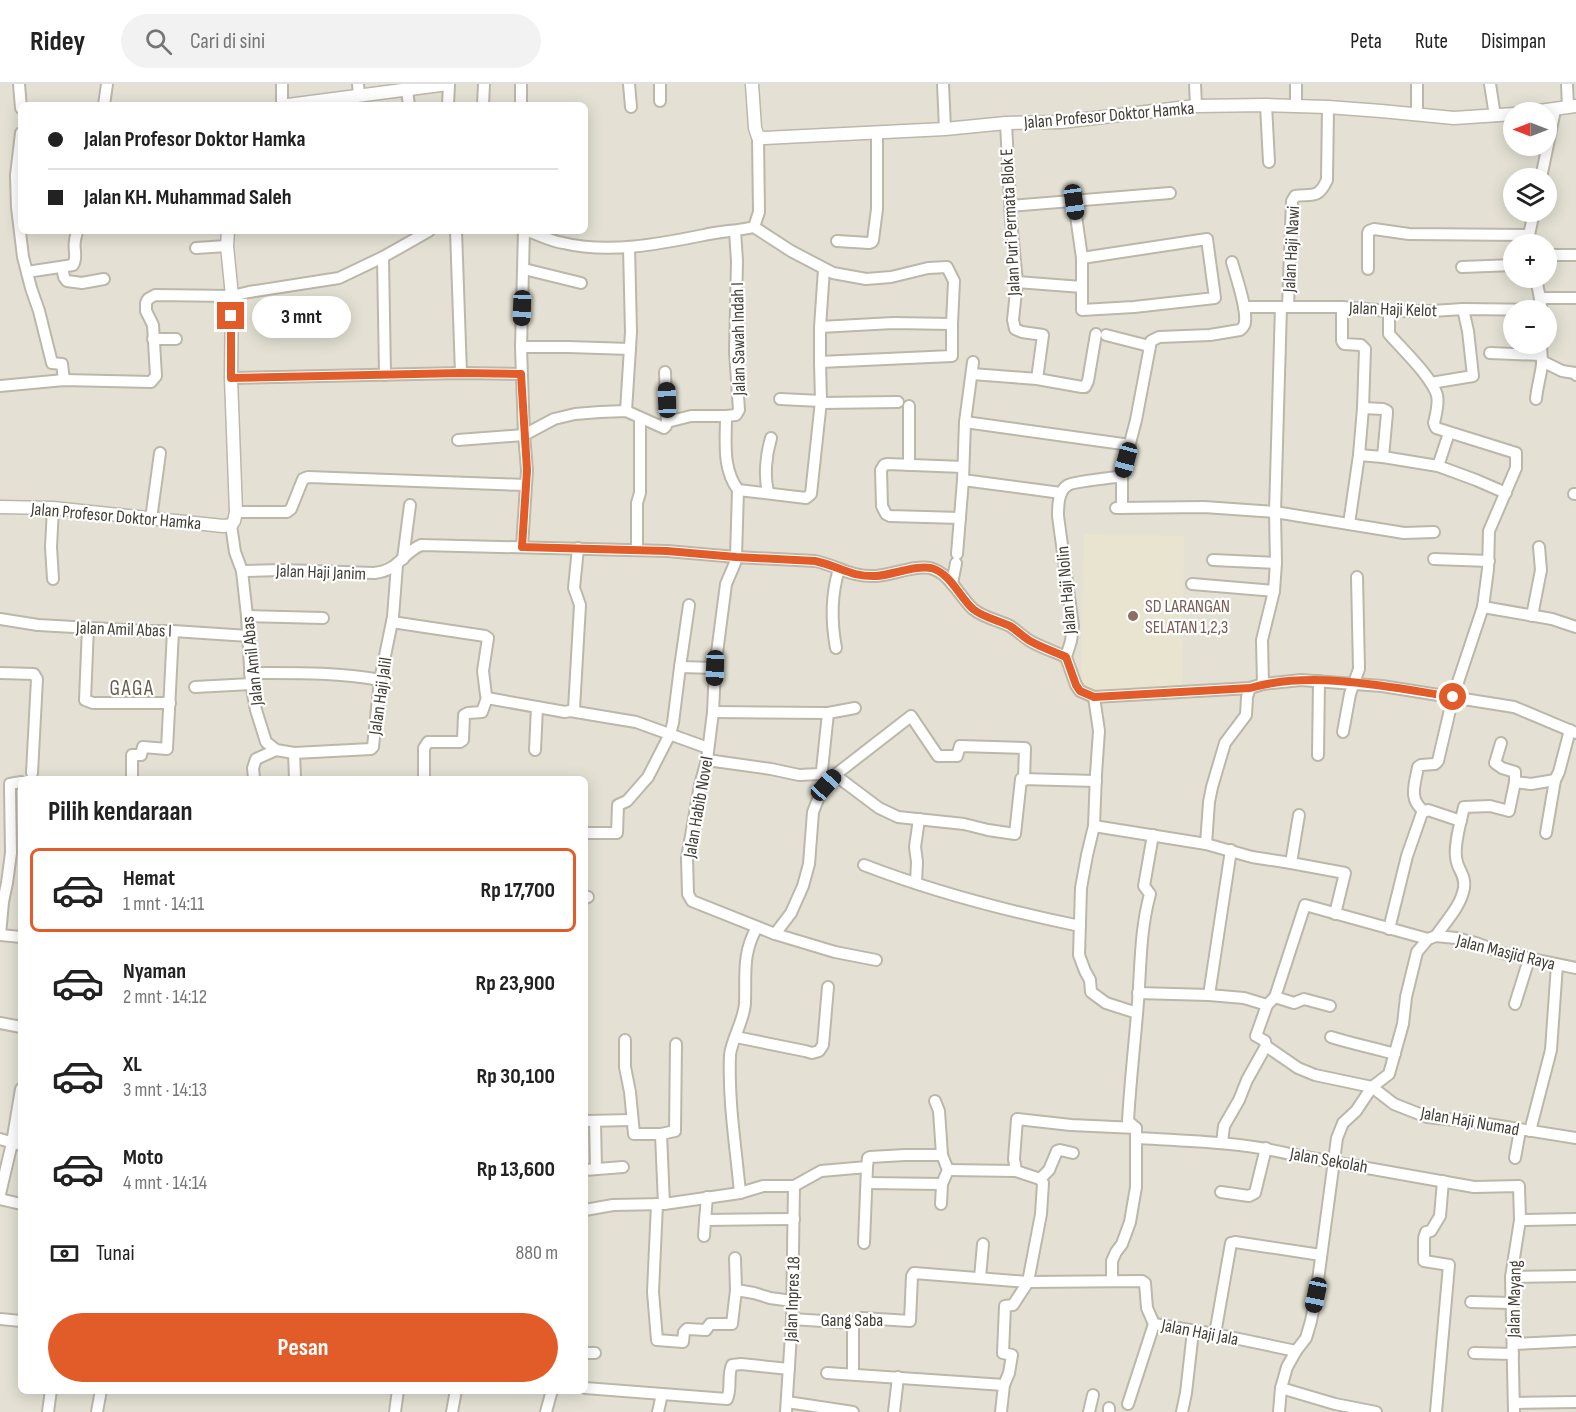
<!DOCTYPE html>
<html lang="id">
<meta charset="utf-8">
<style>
body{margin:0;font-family:"Sofia Sans Condensed",sans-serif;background:#f2f2f2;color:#222;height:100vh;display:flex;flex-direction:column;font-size:22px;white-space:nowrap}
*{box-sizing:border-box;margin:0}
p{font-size:20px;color:#767676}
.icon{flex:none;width:33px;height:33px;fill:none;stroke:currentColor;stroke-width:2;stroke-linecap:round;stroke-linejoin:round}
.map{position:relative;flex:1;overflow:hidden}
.panel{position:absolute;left:18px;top:692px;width:570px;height:618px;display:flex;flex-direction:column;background:#fff;border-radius:9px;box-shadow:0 3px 15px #0003}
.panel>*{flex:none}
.top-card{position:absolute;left:18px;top:18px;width:570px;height:132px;border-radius:9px;box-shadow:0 3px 15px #0003;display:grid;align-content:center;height:132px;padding:0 30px;background:#fff}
.needle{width:39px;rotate:270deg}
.buttons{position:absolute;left:1503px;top:18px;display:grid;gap:12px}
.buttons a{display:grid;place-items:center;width:54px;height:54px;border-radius:50%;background:#fff;box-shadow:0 3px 15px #0003;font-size:30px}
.end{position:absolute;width:27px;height:27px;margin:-14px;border:8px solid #e25c2a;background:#fff;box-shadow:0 0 0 3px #fff}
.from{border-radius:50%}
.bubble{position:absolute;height:42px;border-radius:21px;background:#fff;box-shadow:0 3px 15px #0003;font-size:20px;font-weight:700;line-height:42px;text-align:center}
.car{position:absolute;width:18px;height:36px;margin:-18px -9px;border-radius:8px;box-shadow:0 0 4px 2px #0007;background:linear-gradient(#222 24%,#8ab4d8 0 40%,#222 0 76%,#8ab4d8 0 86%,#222 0)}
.top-card b{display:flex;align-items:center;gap:21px;height:57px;font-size:22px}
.top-card b+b{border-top:2px solid #e0e0e0}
.top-card i{width:15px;height:15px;background:#222}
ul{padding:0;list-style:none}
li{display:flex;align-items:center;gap:18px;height:84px;margin:0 12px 9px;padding:0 18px;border:3px solid transparent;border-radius:9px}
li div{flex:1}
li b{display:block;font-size:22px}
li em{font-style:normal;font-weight:700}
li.selected{border-color:#e25c2a}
li>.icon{width:54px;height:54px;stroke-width:1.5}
h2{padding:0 30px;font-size:27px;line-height:72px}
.pay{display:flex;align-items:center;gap:15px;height:66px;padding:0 30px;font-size:22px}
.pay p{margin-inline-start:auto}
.action{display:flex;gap:12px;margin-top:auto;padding:12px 30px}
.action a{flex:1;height:69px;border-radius:36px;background:#e25c2a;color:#fff;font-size:24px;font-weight:700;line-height:69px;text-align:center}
header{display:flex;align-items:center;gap:36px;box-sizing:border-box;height:84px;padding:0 30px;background:#fff;border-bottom:2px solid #e0e0e0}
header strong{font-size:28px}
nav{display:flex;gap:33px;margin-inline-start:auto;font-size:21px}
.search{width:420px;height:54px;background:#f2f2f2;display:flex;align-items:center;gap:15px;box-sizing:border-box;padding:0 21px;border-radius:33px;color:#767676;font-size:22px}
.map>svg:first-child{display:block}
</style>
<header>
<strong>Ridey</strong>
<div class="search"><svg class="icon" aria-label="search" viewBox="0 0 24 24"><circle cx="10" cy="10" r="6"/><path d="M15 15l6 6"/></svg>Cari di sini</div>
<nav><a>Peta</a><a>Rute</a><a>Disimpan</a></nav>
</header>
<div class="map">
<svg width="1576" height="1328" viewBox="0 0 1576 1328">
<rect width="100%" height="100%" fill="#f0eee5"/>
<path fill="#e4e1d4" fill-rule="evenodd" d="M0 0H1576V1328H0ZM21 21H585V147H21ZM1514 28H1546V62H1514ZM1514 94H1546V128H1514ZM1514 160H1546V194H1514ZM1514 226H1546V260H1514ZM21 694H585V1306H21Z"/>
<polygon fill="#e8e4d0" points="1084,450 1184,452 1182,608 1081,606"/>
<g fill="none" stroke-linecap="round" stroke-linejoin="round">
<g stroke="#bbb7a9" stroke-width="14">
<g id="minor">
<polyline points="19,0 21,24"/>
<polyline points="282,0 282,21"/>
<polyline points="358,0 359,11"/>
<polyline points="406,0 409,21"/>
<polyline points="521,0 521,21"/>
<polyline points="629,0 631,23"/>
<polyline points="660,0 660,17"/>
<polyline points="943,0 945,45"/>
<polyline points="1195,0 1196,22"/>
<polyline points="1296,0 1296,22"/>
<polyline points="1417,0 1417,30"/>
<polyline points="1490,0 1495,32"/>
<polyline points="1567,0 1568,23"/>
<polyline points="104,21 107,0"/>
<polyline points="448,21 449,0"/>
<polyline points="483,21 484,0"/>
<polyline points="1266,21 1269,78"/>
<polyline points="1006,39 1011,136 1017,198 1013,236 1015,245 1022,248 1043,251 1037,295"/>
<polyline points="21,49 16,91 17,123 23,173 31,204 39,227 52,279 62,280 64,296"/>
<polyline points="1541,94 1555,26"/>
<polyline points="1074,118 1082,174 1082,226 1134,223 1215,214 1207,155 1082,174"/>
<polyline points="1011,122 1170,109"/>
<polyline points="754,143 791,167 833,189 866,195 891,193 928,184 947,183 954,197 952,240"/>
<polyline points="754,143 759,128 758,53"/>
<polyline points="456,147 461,289"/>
<path d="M528 147C539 151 551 157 563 159 609 170 659 160 704 151 721 147 737 147 754 143"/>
<path d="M735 147 737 177 735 268 739 326 736 331 726 332C726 358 722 384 738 406"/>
<polyline points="837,157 869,159 872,158 873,156 877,125 877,48"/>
<polyline points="1530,160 1529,151 1534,128"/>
<polyline points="196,164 227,162"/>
<polyline points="1546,171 1576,171"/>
<polyline points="383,173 385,291"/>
<path d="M1232 178C1236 193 1247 223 1245 238 1245 242 1243 243 1240 246L1210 251 1159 253 1151 257 1136 336 1122 390 1116 393C1108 394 1073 398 1068 401 1058 407 1058 422 1058 432L1073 542 1071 557 1066 573 1076 601 1080 607 1094 613 1250 604 1263 600 1301 596 1382 602 1514 623 1576 649"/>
<polyline points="62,183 64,193 67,197 82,199 104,195"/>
<polyline points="1462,183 1514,181"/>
<polyline points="524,185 581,199"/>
<polyline points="1368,185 1368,149 1369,147 1374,145 1409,150 1529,151"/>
<path d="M27 188 73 181C78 173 73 165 75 157 75 153 77 150 77 147"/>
<polyline points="1536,194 1541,220"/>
<polyline points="1017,198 1082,203"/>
<polyline points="1540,214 1576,214"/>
<polyline points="1244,223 1342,223 1389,227 1432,227 1463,225 1542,226"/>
<path d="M1288 223 1292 117 1295 112C1313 110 1318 115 1327 96L1328 23"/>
<polyline points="1342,223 1342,257 1344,260 1361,261 1365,265 1363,324 1359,371 1349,440"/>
<path d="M1389 227V250C1402 265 1431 292 1437 311 1439 320 1436 330 1434 339L1436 344 1516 369V384L1489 447 1488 485 1483 523 1453 613 1438 677 1435 680 1421 681 1418 683C1415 700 1408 716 1424 727"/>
<polyline points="820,243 893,239 952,240 952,272 820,278 820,243 824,185"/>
<polyline points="1106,251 1149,262"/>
<polyline points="153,255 176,255"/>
<polyline points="521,263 568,263 630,265"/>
<polyline points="1490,269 1541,271"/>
<polyline points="1542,277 1562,287 1575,289 1576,291"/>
<polyline points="972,290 1037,295 1082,303 1085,303 1088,297 1096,250"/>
<polyline points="231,294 461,289 521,290"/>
<polyline points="1431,299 1473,292 1468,247 1463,225"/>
<polyline points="0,302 64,296 151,298 156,292 153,241 146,227 146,219 148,215 155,211 232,212 249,208 339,194 383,173 429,147"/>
<polyline points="780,315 821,317"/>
<path d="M1536 315C1537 303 1541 291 1542 280 1542 273 1541 266 1541 260"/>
<polyline points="821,319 898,318"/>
<polyline points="909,322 909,381"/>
<polyline points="626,327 631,248 629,163"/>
<polyline points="667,338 691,332 726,332"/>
<polyline points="965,338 1130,361"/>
<polyline points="458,356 524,351 554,335 575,330 600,328 626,327 664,344 666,342 667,338 665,288"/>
<polyline points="1359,371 1383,373 1387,329 1387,327 1383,325 1363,324"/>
<polyline points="1383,373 1438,382 1449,349"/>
<polyline points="1438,382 1476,396 1506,409"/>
<polyline points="1122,390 1122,424"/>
<polyline points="963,396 1061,409"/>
<polyline points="738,406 736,473 735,479 726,500 715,584 713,628 707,676 700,701 687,774 688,810 692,817 775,850 835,868 876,876"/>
<polyline points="738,406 806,414 811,410 821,317 820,278"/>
<path d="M768 408C764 392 766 371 771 354"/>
<polyline points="1574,410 1576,410"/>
<polyline points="1116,424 1204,423 1275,428 1404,449 1434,448"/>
<polyline points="236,428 287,428 291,425 303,395 308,393 525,401"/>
<polyline points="960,434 890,432 886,430 882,422 881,386 884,381 887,380 963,383"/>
<polyline points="151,435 160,369"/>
<polyline points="231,441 235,468 242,487 247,532 251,600 256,626 266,658 276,666 294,669 371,665 373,663 380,596 393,533 397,481"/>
<polyline points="522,463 527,386 524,351 521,263 524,147"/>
<polyline points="637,466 637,419 640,409 640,334"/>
<polyline points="957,470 963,396 965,338 973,278"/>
<polyline points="403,475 410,421"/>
<polyline points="1434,475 1489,477"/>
<polyline points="1213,476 1276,479"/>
<path d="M242 487 282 486 374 489C400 486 401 470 421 461L667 467 736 473 815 477C839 482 849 493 876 492 892 491 915 481 930 484 950 489 959 512 973 525 984 534 998 536 1010 542 1018 547 1024 554 1032 558 1043 564 1055 568 1066 573"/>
<polyline points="53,495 51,463 53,424"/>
<polyline points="952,500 956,479"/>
<polyline points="1192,500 1274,507"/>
<polyline points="1483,523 1552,535 1576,543"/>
<polyline points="247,532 323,534"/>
<polyline points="1532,532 1541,486 1539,463"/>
<polyline points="0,535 38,541 145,547 173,547 249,552"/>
<polyline points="392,538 485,552 488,554 483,587 486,611 487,614"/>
<polyline points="88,543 85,616 93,619 170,619"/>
<path d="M836 564C831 537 831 511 839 485"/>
<polyline points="680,583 715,584"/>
<polyline points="0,589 34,590 37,595 32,689"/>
<path d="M250 589C294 589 337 588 380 596"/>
<polyline points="1263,600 1262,556 1274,507 1276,479 1275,428 1281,223"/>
<polyline points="195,603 251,600"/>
<polyline points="1094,613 1099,647 1096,690 1094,742 1087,771 1081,804 1079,871 1085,887 1090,896 1091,908 1106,919 1137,929"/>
<polyline points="487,614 565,628 570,627 574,625 580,521 574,504 578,464"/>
<polyline points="570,627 636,638 708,664"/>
<polyline points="713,628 828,629 855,624"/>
<polyline points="1343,648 1350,610 1359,585 1357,493"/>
<polyline points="1501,659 1495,679 1502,684 1515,688 1515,698 1531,700 1555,696"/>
<polyline points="535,666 537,623"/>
<polyline points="294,669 295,694"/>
<polyline points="1318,671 1319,597"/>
<polyline points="707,676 771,685 799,691 820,690 822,686 828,629"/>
<polyline points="835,691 879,724 898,733 964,740 988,746 1015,750 1021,695 1096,697"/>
<polyline points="132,694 132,671 141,671 143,663 167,665 173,547"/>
<polyline points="254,694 253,684 256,675 276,666"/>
<polyline points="424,694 424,664 428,658 460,658 463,656 464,631 468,629 482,628 487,614"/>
<polyline points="1094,742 1206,760 1252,773 1291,779 1345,789 1335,830"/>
<polyline points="585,749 617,749 618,721 627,717 648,693 670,650 673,639 680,583 689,521"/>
<polyline points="1546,749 1555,696 1559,688 1570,646"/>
<polyline points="1206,760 1209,718 1212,703 1225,659 1246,631 1247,613 1250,604"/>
<polyline points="1291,779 1299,731"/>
<path d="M864 781C934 808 1007 827 1080 842"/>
<polyline points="916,799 917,778 915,763 919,735"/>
<polyline points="585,814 588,813"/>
<polyline points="1389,845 1407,772 1422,729 1428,726 1461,737"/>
<polyline points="775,850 791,829 803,802 809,780 813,728 821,708 835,691 911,632 938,672 957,672 960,662 1025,664 1024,696"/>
<polyline points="0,851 3,818 7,799 11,769 10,704 10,700 21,698"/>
<polyline points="0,851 21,853"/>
<path d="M1436 852C1446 837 1461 822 1464 804 1466 790 1457 786 1456 773 1454 759 1461 737 1464 723L1490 722 1509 727 1515 698"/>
<polyline points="1428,855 1305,821 1275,913 1267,921 1256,952 1265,957 1266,962 1298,984 1315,991 1372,1003 1394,1020 1427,1033 1475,1038 1576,1054"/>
<polyline points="1138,909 1209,911 1244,914 1267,921"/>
<polyline points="1209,911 1231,766"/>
<polyline points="1275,913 1294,919 1304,915 1330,922"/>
<polyline points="1515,920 1529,875"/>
<polyline points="0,939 21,943"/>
<polyline points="736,953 805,967 812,969 819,967 823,961 828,903"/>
<path d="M1331 953C1353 960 1374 964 1395 970"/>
<polyline points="625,956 625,983 630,1008 634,1050 661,1050 675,1047 676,960"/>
<polyline points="935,1017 939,1027 942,1071 948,1086 942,1100 941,1120"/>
<polyline points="585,1037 632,1036"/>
<polyline points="595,1037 596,1085"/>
<polyline points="1530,1047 1551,966 1557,881"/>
<polyline points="661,1050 664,1120"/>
<path d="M1137 1054C1190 1057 1243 1058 1294 1071L1474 1103 1519 1102 1520 1136 1511 1193 1514 1328"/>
<polyline points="0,1055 21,1061"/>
<polyline points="1222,1059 1224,1042 1239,1016 1247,996 1266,962"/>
<polyline points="1515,1074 1520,1046"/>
<polyline points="585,1086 623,1083"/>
<polyline points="948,1086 1016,1087"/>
<polyline points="1040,1095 1016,1087 1014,1075 1017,1035 1071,1041 1136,1044"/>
<polyline points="1040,1095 1049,1086 1057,1067 1060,1066 1073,1069"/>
<polyline points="867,1099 942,1100"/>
<polyline points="1221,1108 1249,1112 1255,1109 1266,1064"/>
<path d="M740 1109C736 1064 728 1017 730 971 732 954 744 937 745 919 746 889 742 870 757 843"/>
<polyline points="0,1110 12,1059 21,1005"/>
<polyline points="707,1113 705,1136 794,1135"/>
<polyline points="0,1115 21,1120"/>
<polyline points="657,1120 653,1208 657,1256 683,1258 684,1248 687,1245 706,1246 710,1240 732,1240 736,1206 754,1209 770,1214 792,1217"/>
<polyline points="585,1126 613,1121 664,1120 740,1109 763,1102 794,1102 821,1087 867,1083 868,1074 870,1073 905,1071 942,1071"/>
<polyline points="1520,1136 1576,1135"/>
<polyline points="704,1152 705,1136"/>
<polyline points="864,1159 867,1083"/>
<polyline points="735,1174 736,1206"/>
<polyline points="1511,1193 1576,1192"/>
<polyline points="980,1194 983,1160"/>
<path d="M1112 1196V1177L1116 1168 1122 1160 1130 1138 1136 1103V1044L1128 1037C1130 1001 1134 966 1137 930 1141 890 1139 850 1150 810L1144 802 1153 751"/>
<polyline points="1471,1218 1511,1219"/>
<polyline points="0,1235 21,1237"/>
<polyline points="792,1235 853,1239 862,1234 910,1237 912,1192 914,1189 1028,1198 1142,1197 1145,1199 1147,1224 1154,1240 1215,1250 1296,1267"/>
<polyline points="853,1239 853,1289"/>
<polyline points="1215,1250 1231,1159 1235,1158 1321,1171"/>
<polyline points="1513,1260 1576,1257"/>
<polyline points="585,1269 595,1269"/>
<polyline points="1474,1269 1513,1270"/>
<polyline points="827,1289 1004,1301"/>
<path d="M585 1304 727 1315C732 1304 727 1292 732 1281L741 1280 789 1285"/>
<polyline points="1281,1304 1335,1320 1376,1328"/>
<polyline points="787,1318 853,1328"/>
<polyline points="1514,1319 1576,1318"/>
<polyline points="1128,1320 1154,1240"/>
<polyline points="48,1328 51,1306"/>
<polyline points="97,1328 101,1306"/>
<polyline points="395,1328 398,1306"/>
<polyline points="452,1328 456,1306"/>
<polyline points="546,1328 552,1306"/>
<polyline points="658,1328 662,1310"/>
<polyline points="786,1328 792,1235 794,1102"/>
<polyline points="894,1328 898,1293"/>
<polyline points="1001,1328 1004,1301 1009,1289 1012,1271 1003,1269 1005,1222 1013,1221 1028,1198 1041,1130 1043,1099 1040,1095"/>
<polyline points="1089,1328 1093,1311"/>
<polyline points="1109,1328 1109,1324"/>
<polyline points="1182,1328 1186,1309 1193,1247"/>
<polyline points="1279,1328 1281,1304 1287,1283 1296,1267 1306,1254 1311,1237 1316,1211 1337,1054 1343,1039 1356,1027 1372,1003 1389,990 1403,940 1406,913 1417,868 1428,855 1436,852 1456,854 1476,859 1502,869 1576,884"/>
<polyline points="1436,1328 1449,1181 1424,1177 1424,1154 1426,1148 1431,1147 1440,1132 1443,1097"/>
</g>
</g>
<g stroke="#bbb7a9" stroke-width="15">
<g id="tertiary">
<polyline points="752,0 755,44 758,53 764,54 945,45 1006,39 1061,38 1196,22 1266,21 1328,23 1381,27 1454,34 1514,30"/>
<polyline points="288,21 448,0"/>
<polyline points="1532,28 1576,22"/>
<polyline points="0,423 53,424 223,442 231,441 234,437 236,428 231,294 232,212 227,162 228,147"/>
</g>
</g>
<use href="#minor" stroke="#fff" stroke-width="10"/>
<use href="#tertiary" stroke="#fff" stroke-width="12"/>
</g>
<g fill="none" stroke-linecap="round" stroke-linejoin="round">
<path stroke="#e25c2a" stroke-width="8" d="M231 232V294L461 289 521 290 527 386 522 463 667 467 736 473 815 477C839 482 850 493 876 492 892 491 915 481 931 484 950 489 959 512 973 525 984 534 998 536 1010 542 1018 547 1024 554 1032 558 1043 564 1055 568 1066 573L1076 601 1080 607 1094 613 1250 604C1312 586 1390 603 1453 613"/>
</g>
<circle fill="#8d6e63" stroke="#fff" stroke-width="2" cx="1133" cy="532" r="6"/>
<g text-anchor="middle" stroke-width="4.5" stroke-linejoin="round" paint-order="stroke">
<g font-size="18" fill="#423f35" stroke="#fff">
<text transform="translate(1109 31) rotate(-5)" y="6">Jalan Profesor Doktor Hamka</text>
<text transform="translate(1010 138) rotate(-93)" y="6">Jalan Puri Permata Blok E</text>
<text transform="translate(1291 165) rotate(-87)" y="6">Jalan Haji Nawi</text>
<text transform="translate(1393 225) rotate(2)" y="6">Jalan Haji Kelot</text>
<text transform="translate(738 255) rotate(-91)" y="6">Jalan Sawah Indah I</text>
<text transform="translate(116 432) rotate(5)" y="6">Jalan Profesor Doktor Hamka</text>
<text transform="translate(321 488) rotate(2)" y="6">Jalan Haji Janim</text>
<text transform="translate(1066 506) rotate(-95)" y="6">Jalan Haji Nolin</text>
<text transform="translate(124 545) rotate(2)" y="6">Jalan Amil Abas I</text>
<text transform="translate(252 577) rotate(-96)" y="6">Jalan Amil Abas</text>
<text transform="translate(380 612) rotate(-82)" y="6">Jalan Haji Jalil</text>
<text transform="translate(698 723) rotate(-80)" y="6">Jalan Habib Novel</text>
<text transform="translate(1506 868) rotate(14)" y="6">Jalan Masjid Raya</text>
<text transform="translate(1470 1037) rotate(10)" y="6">Jalan Haji Numad</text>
<text transform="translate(1329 1076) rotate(10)" y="6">Jalan Sekolah</text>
<text transform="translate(792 1215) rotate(-88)" y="6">Jalan Inpres 18</text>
<text transform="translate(1514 1215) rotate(-89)" y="6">Jalan Mayang</text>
<text x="852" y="1242">Gang Saba</text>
<text transform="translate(1200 1248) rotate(11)" y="6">Jalan Haji Jala</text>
</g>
<g font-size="18" fill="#785e54" stroke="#fff" text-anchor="start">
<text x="1145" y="528">SD LARANGAN<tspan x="1145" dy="21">SELATAN 1,2,3</tspan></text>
</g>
<g font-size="21" letter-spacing="1.5" fill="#645e4e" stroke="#fff">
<text x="132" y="611">GAGA</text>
</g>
</g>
</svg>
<div class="buttons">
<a><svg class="needle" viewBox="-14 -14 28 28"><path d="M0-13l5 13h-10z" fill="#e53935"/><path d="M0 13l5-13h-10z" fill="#767676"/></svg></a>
<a><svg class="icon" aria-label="layers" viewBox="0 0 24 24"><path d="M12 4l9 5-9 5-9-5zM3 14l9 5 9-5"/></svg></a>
<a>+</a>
<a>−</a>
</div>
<i class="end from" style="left:1453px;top:613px"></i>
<i class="end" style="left:231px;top:232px"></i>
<div class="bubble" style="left:252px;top:212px;width:99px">3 mnt</div>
<i class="car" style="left:1074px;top:118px;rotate:172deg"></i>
<i class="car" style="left:522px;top:224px;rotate:182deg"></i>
<i class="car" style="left:667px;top:316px;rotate:358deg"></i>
<i class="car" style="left:1126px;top:376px;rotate:195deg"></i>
<i class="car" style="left:715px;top:584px;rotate:182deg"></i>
<i class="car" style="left:826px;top:701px;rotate:42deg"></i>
<i class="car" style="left:1316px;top:1211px;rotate:192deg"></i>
<div class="top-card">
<b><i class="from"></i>Jalan Profesor Doktor Hamka</b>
<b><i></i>Jalan KH. Muhammad Saleh</b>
</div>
<section class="panel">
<h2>Pilih kendaraan</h2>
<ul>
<li class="selected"><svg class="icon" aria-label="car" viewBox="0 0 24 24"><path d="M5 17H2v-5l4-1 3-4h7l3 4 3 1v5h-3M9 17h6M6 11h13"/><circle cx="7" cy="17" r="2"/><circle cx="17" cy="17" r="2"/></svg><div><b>Hemat</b><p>1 mnt · 14:11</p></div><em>Rp 17,700</em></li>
<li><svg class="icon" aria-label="car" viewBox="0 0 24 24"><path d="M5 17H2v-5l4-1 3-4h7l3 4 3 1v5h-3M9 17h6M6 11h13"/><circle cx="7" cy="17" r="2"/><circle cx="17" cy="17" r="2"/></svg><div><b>Nyaman</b><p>2 mnt · 14:12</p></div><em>Rp 23,900</em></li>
<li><svg class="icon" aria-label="car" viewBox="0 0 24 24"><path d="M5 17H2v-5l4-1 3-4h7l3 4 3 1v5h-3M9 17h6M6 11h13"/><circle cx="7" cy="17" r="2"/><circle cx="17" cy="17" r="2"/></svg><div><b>XL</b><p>3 mnt · 14:13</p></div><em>Rp 30,100</em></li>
<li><svg class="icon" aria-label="car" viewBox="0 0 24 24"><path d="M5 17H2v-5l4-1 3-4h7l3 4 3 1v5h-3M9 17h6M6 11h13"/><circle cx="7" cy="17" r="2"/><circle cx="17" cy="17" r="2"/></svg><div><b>Moto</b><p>4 mnt · 14:14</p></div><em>Rp 13,600</em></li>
</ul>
<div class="pay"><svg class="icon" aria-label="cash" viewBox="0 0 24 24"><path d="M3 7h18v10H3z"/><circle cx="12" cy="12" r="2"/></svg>Tunai<p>880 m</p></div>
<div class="action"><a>Pesan</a></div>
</section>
</div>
